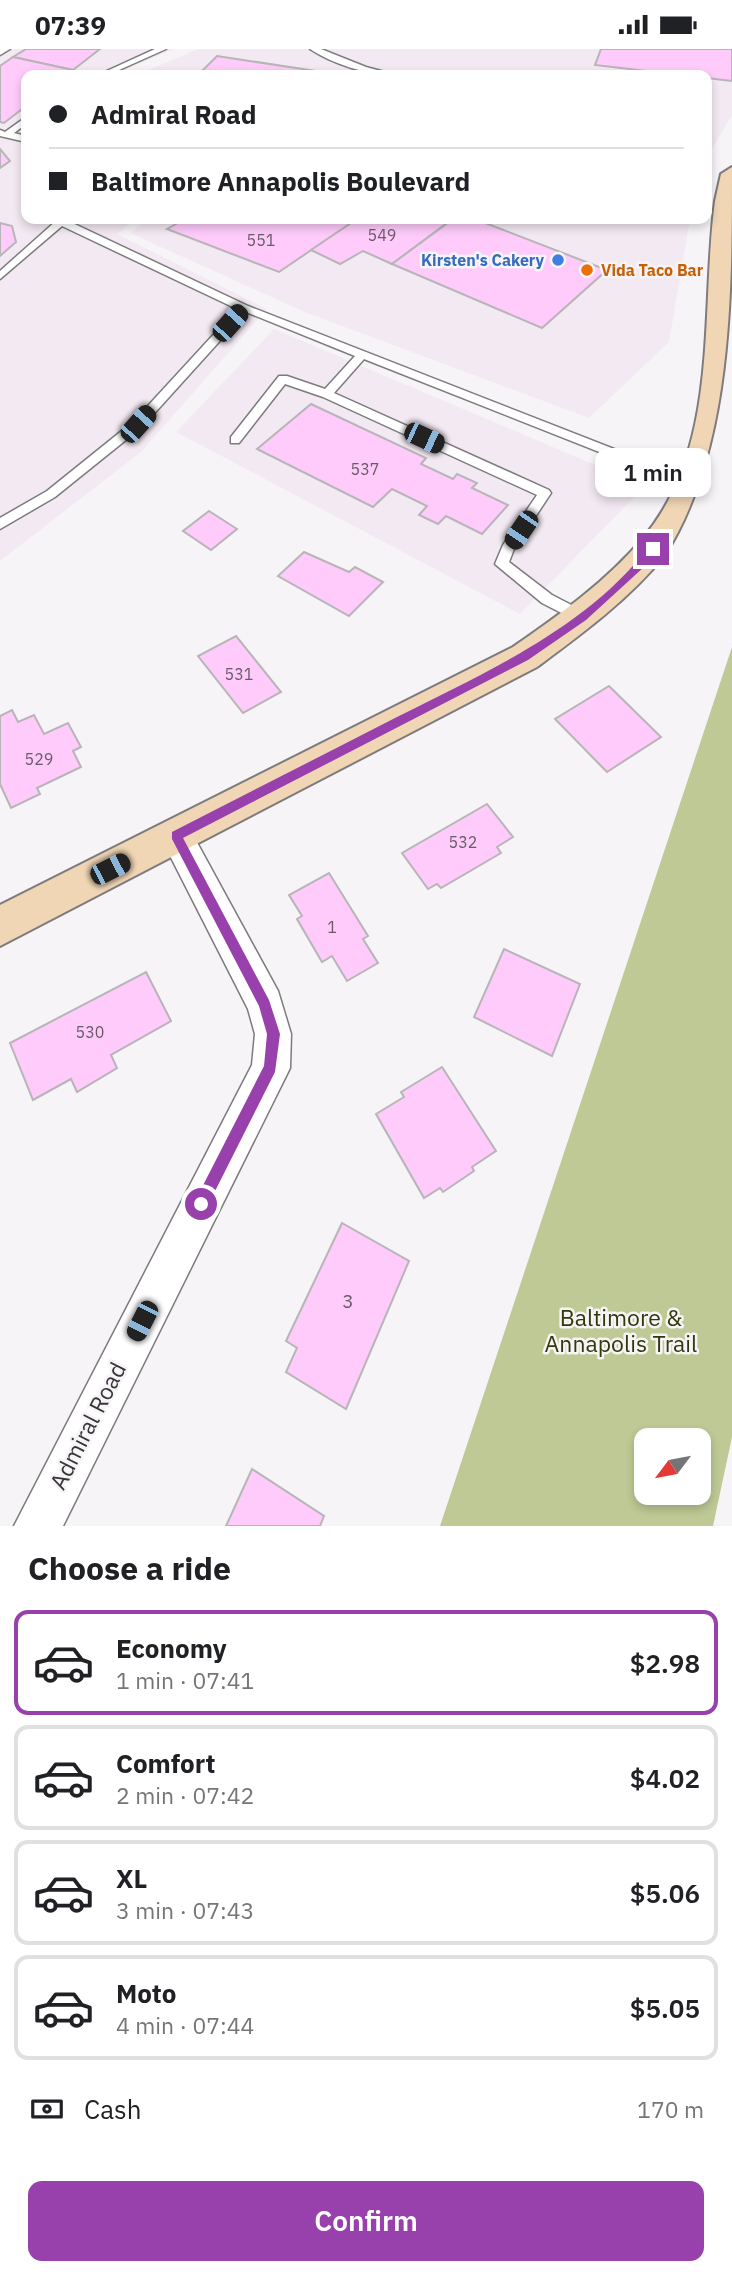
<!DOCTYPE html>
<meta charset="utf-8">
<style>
body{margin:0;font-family:"IBM Plex Sans",sans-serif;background:#f6f6f6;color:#202124;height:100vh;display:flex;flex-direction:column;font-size:26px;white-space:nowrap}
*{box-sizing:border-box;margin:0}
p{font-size:23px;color:#757577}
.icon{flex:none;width:38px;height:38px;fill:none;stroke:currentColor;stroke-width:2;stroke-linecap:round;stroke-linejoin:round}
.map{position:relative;height:1477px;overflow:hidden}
.panel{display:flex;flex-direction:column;background:#fff;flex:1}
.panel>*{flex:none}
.top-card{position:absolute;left:21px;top:21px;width:691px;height:154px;border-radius:14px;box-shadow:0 4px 10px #0003;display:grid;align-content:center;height:154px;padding:0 28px;background:#fff}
.needle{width:46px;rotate:238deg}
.buttons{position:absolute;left:634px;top:1379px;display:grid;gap:14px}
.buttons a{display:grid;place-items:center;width:77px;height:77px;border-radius:14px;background:#fff;box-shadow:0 4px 10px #0003;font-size:35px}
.end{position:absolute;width:32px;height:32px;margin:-16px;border:9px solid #9841ad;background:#fff;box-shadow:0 0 0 4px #fff}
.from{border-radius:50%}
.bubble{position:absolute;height:49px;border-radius:14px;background:#fff;box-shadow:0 4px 10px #0003;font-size:23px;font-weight:600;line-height:49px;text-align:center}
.car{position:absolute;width:21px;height:42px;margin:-21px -10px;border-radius:9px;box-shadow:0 0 5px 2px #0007;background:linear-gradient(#222 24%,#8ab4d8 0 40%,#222 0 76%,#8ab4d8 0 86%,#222 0)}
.top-card b{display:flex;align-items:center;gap:24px;height:66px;font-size:26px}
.top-card b+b{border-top:2px solid #e0e0e0}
.top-card i{width:18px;height:18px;background:#202124}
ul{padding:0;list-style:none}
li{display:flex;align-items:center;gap:21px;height:105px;margin:0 14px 10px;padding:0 14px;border:4px solid #e0e0e0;border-radius:14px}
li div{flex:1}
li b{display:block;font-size:26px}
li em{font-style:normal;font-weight:600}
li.active{border-color:#9841ad}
li>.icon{width:63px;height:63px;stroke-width:1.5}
h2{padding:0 28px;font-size:32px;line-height:84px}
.pay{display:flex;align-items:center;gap:18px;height:77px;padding:0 28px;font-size:26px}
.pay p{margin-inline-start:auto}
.button{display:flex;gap:14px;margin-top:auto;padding:14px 28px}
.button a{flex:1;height:80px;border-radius:14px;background:#9841ad;color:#fff;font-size:28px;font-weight:600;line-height:80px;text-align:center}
.status{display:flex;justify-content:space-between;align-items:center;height:49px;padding:0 35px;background:#fff;direction:ltr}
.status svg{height:19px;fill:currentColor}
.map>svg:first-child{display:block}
</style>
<div class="status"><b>07:39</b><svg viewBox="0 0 49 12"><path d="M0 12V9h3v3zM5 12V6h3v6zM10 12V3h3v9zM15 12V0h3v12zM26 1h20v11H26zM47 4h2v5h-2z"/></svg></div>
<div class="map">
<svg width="732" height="1477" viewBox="0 0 732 1477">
<rect width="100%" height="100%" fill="#f7f4f7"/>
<g fill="#f3e9f2">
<polygon points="0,0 174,0 113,26 26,26 26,170 136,170 117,185 267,260 141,403 0,512"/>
<polygon points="198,0 732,0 732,66 707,108 707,26 137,26"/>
<polygon points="148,170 690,170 669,293 589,369 307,264 130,184"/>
<polygon points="274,280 645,437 520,565 176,383"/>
</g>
<path fill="#bec995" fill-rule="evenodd" d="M732 598V1388L713 1477H440ZM646 1391H698V1444H646Z"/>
<g fill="#fecbfb" stroke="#b7b5b7" stroke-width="2">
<polygon points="26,0 100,0 73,21 13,8"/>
<polygon points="601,0 732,0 732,32 595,16"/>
<polygon points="217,7 342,26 198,26"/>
<polygon points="13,8 73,21 66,26 26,26 26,57 4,74 0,73 0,17"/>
<polygon points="0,100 10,112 0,119"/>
<polygon points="185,170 357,170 279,223 167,180"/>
<polygon points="357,170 449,170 451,171 392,215 363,202 340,215 311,201"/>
<polygon points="475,170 607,221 542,279 392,215 453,170"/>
<polygon points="0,174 12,177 16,193 0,207"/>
<polygon points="311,355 426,409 421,415 453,430 457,425 477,434 472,439 508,456 482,485 446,467 438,475 419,466 427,457 392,440 373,458 257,400"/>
<polygon points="209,462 237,480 211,501 183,482"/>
<polygon points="304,503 349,523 355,518 383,533 349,567 278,527"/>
<polygon points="236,587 281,643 243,664 198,607"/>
<polygon points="609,637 661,688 607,723 555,670"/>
<polygon points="12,661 18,673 34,666 44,685 68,674 81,698 73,702 81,718 37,739 40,745 11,759 0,735 0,667"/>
<polygon points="487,755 513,788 497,798 501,804 441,839 437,835 428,840 402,804"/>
<polygon points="329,824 368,887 363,890 378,914 347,932 332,907 322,913 297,870 302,867 289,846"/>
<polygon points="504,900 580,935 552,1007 474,968"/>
<polygon points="146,923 171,972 111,1006 117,1019 77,1043 71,1030 33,1051 10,994"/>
<polygon points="442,1018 496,1102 472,1118 474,1122 443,1143 440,1139 424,1149 376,1065 404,1048 401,1043"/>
<polygon points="342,1174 409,1212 346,1360 286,1323 297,1299 286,1292"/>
<polygon points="252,1420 324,1467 320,1477 226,1477"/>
</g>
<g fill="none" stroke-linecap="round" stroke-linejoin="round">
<g stroke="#7d7b7d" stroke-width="3">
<g id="lane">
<polygon points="0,0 10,0 0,6"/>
<polygon points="155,0 166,0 108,26 98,26"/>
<path d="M310 0H321L366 18 396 26C369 27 333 15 310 0Z"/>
<polygon points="26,68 26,75 14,84 26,87 26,93 0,87 0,81 5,83"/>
<polygon points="54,170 64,170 248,257 696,432 698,435 692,439 688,438 364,310 334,344 549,441 551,444 514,500 509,513 552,546 587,564 589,568 582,573 577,572 542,554 495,515 503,496 537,446 323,348 285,335 239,394 231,394 231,388 279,327 287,327 325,340 355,307 246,263 142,378 55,448 0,480 0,469 47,442 134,372 237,260 62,177 0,230 0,222 56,172"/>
</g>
</g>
<g stroke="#7d7b7d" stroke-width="3">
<polygon id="street" points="176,773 188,777 278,942 291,985 290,1019 63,1477 14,1477 252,1016 255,985 248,960 160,787 164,777"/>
</g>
<g stroke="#7d7b7d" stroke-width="4">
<path id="secondary" d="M732 118C732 246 732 400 665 506 628 551 583 584 537 618L0 897V856L513 598C559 566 606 533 643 489 721 396 700 263 715 152L721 125Z"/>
</g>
<use href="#lane" fill="#fff" fill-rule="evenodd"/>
<use href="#street" fill="#fff" fill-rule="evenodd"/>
<use href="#secondary" fill="#f0d6b5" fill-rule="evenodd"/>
</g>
<path fill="#9841ad" d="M649 498 657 500 644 518 586 571 528 611 183 789 269 951 280 985 275 1023 206 1160H196V1150L264 1017 267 985 259 957 172 790V783C246 745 321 707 395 669 486 623 585 580 649 498Z"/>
<circle fill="#3f7fe0" stroke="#f7f4f7" stroke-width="2.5" cx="558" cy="211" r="7"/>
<circle fill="#e8710a" stroke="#f7f4f7" stroke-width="2.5" cx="587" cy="221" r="7"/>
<g text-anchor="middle" stroke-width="5" stroke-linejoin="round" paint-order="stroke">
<g font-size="16" fill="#695b68">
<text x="382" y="192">549</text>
<text x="261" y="197">551</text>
<text x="365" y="426">537</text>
<text x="239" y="631">531</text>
<text x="39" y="716">529</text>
<text x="463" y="799">532</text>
<text x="332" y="884">1</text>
<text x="90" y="989">530</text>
</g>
<g font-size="16" font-weight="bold" fill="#366cbe" stroke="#f7f4f7" text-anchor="end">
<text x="544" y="217">Kirsten's Cakery</text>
</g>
<g font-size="16" font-weight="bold" fill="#c56008" stroke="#f7f4f7" text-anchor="start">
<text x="601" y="227">Vida Taco Bar</text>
</g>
<g font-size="19" fill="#695b68">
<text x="348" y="1259">3</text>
</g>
<g font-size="23" fill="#323908" stroke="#f7f4f7">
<text x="621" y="1277">Baltimore &amp;<tspan x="621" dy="26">Annapolis Trail</tspan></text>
</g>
<g font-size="23" fill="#373637" stroke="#f7f4f7">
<text transform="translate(88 1377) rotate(-63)" y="8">Admiral Road</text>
</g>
</g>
</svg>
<div class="buttons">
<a><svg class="needle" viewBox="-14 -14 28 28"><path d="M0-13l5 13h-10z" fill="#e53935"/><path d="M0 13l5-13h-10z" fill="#757577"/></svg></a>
</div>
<i class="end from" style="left:201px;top:1155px"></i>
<i class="end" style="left:653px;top:500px"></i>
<div class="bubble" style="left:595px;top:399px;width:116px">1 min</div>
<i class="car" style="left:230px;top:274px;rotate:42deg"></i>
<i class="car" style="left:138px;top:375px;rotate:42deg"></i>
<i class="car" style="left:424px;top:389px;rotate:115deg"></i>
<i class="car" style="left:521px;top:481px;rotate:214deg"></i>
<i class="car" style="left:110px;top:820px;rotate:63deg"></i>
<i class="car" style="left:142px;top:1272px;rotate:207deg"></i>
<div class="top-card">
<b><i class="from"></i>Admiral Road</b>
<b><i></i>Baltimore Annapolis Boulevard</b>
</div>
</div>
<section class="panel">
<h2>Choose a ride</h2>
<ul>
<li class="active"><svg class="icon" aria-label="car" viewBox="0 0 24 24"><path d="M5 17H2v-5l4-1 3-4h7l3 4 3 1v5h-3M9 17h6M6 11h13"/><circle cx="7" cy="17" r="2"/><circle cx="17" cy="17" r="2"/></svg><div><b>Economy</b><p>1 min · 07:41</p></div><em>$2.98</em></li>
<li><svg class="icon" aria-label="car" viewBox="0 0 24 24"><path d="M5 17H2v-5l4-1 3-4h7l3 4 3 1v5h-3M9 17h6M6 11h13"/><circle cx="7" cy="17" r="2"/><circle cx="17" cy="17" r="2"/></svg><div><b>Comfort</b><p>2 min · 07:42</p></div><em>$4.02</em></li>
<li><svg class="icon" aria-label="car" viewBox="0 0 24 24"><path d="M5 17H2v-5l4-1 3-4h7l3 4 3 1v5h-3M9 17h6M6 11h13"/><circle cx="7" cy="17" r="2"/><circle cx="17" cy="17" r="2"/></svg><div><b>XL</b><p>3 min · 07:43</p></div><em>$5.06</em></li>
<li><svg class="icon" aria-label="car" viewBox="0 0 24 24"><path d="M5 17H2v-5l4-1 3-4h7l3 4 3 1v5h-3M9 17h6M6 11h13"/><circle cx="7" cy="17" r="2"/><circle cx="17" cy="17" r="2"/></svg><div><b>Moto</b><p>4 min · 07:44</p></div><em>$5.05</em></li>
</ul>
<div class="pay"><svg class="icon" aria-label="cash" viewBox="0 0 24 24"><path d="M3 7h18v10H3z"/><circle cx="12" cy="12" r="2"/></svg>Cash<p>170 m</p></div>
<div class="button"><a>Confirm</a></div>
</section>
